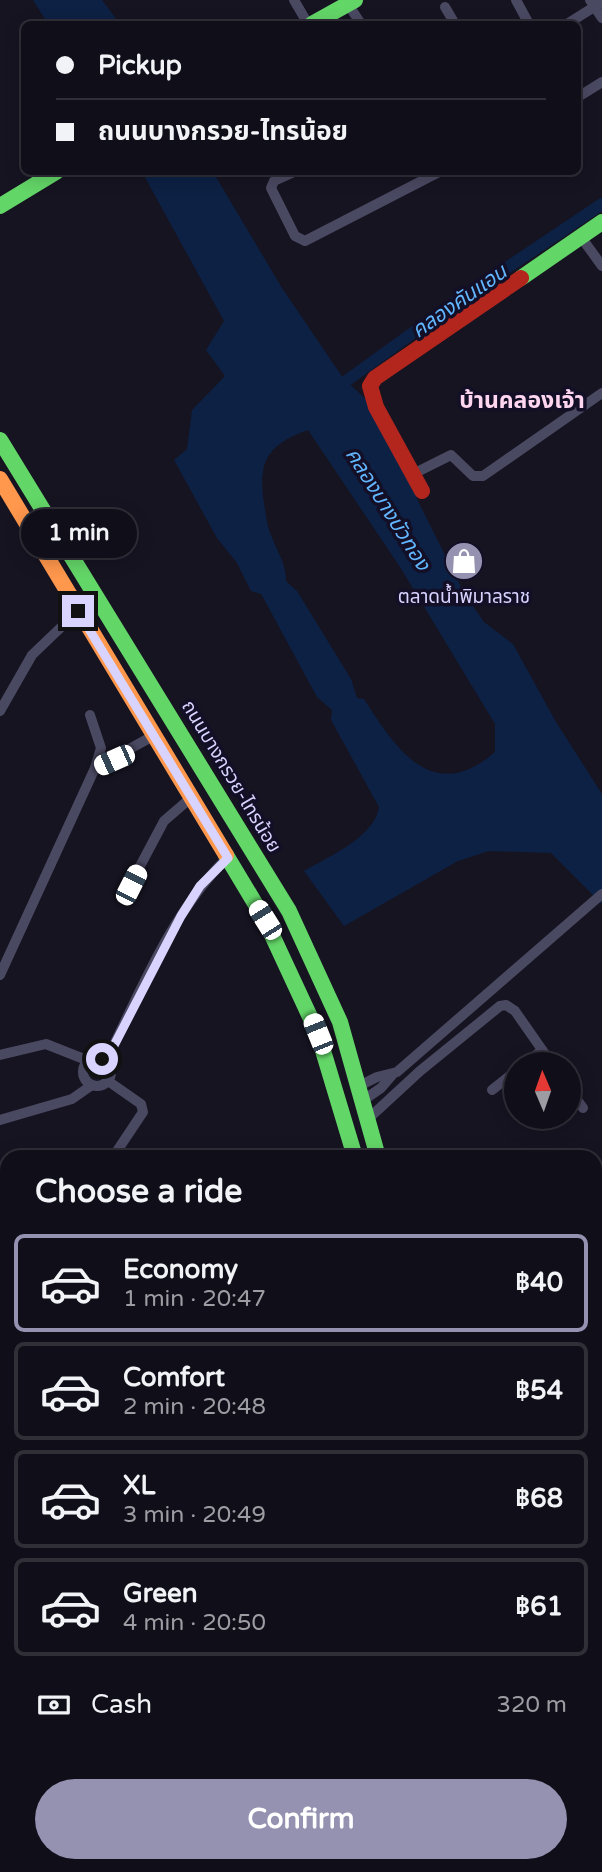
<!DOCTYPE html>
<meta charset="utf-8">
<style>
body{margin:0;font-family:"Varela Round","Noto Sans Thai",sans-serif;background:#191822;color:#f1f3f6;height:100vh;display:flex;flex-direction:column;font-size:26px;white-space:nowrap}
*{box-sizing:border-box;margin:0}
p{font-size:23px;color:#9c9ca2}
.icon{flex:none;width:38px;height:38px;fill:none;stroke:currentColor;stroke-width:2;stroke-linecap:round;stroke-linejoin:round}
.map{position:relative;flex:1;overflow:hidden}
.details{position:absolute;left:0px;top:1150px;width:602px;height:723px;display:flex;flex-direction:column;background:#100f19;border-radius:21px 21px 0 0;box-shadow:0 4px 18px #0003,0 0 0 2px #302f38}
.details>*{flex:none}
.guide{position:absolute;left:21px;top:21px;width:560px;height:154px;border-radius:10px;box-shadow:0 4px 18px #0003,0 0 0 2px #302f38;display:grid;align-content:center;height:154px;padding:0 35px;background:#100f19}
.needle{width:46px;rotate:358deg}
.tools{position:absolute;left:504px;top:1052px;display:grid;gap:14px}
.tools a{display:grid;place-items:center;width:77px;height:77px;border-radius:50%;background:#100f19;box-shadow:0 4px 18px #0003,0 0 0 2px #302f38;font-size:35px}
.end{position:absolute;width:32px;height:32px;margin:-16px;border:9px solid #d9d4ff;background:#111;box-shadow:0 0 0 4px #111}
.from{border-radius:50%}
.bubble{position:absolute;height:49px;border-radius:24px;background:#100f19;box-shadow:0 4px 18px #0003,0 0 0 2px #302f38;font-size:23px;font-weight:700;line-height:49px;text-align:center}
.car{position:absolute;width:21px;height:42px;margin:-21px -10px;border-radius:9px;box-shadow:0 0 5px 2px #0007;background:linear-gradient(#fff 24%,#345 0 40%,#fff 0 76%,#345 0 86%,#fff 0)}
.guide b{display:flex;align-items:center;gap:24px;height:66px;font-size:26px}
.guide b+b{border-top:2px solid #302f38}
.guide i{width:18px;height:18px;background:#f1f3f6}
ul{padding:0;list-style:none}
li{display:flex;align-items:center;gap:21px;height:98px;margin:0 14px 10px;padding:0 21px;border:4px solid #302f38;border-radius:10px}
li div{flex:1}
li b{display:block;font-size:26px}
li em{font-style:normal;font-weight:700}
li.active{border-color:#9591b1}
li>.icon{width:63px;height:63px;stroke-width:1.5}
h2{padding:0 35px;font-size:32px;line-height:84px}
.pay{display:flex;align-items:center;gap:18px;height:77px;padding:0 35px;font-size:26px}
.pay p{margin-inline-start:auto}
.cta{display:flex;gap:14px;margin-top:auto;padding:14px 35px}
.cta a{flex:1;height:80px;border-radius:42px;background:#9591b1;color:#fff;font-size:28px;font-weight:700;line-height:80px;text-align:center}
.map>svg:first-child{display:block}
</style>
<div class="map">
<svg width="602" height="1872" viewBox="0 0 602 1872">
<rect width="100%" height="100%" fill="#161421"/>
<g fill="#0d2144" fill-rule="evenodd">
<polygon points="33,0 102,0 120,24 48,24"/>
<path d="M142 172H213L282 288 343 378 369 402 413 479 417 499 464 593 484 622 513 644 556 722 602 794V904L551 853 489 851 458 861 344 926 304 871C328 857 375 837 379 807L331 720 332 710 317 697 265 601 261 594 251 591 237 563 217 538 174 460 187 449 192 410 225 376 206 350 224 321ZM308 430 400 567 495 724V752C433 806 396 749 364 699L357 698 351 679 297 591 286 581C286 562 277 552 271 535 267 526 266 514 264 504 258 462 266 445 308 430Z"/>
</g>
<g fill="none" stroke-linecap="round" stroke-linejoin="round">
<polyline stroke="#0d2144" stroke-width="12" points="335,389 450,306 602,204"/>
<g stroke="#4a4962" stroke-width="10">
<polyline points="294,0 308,24"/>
<polyline points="516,0 529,24"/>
<polyline points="590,0 602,18"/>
<polyline points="348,4 361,24"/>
<polyline points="445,7 455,24"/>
<polyline points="567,24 602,2"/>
<polyline points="578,97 602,82"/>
<polyline points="294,172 274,181 271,188 295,236 305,241 439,172"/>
<polyline points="581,237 602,266"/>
<polyline points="417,472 451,455 473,476 483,476 602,393"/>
<polyline points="0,711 32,655 78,611"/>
<polyline points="90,715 101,748 95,768"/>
<polyline points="130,885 164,821 193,796"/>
<polyline points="0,975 95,768 153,736"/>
<polyline points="0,1055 46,1044 89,1061"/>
<circle cx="97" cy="1072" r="14"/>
<path d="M106 1061C141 991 171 913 227 858"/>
<polyline points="525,1064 542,1050"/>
<polyline points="108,1081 141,1104 143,1112 113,1157"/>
<polyline points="357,1087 377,1077 397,1072 602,894"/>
<polyline points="569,1089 583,1108"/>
<polyline points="492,1090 516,1071"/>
<polyline points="362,1101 381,1088 393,1074"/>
<polyline points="368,1119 420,1071 500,1006 506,1005 515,1011 552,1064"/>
<polyline points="0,1120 72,1099 92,1085"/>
<polyline points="0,1187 7,1186"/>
<polyline points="0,1260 3,1260"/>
<polyline points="595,1379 602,1374"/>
<polyline points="0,1512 7,1510"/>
<polyline points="0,1550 7,1573"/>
<polyline points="0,1801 7,1824"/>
<polyline points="595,1823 602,1820"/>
<polyline points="19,1866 21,1872"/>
<polyline points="95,1866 97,1872"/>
<polyline points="171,1866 173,1872"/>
<polyline points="254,1866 256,1872"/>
</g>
<g stroke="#63d668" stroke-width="16">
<polyline points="312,24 355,0"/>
<polyline points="0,206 56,172"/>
<polyline points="521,278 602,222"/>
<polyline points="0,440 289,911 340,1022 378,1157"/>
<polyline points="226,855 265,920 318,1034 355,1157"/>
<polyline points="547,1866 549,1872"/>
</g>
<g stroke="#ff974d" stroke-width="16">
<polyline points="0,479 226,855"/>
<polyline points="571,1866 573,1872"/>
</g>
<polyline stroke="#b3261e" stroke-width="16" points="422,491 376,407 370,386 375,378 521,278"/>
</g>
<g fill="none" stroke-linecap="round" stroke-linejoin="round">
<polyline stroke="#d9d4ff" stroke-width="9" points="78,611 228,858 200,886 181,916 106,1061 102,1059"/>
</g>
<defs>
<g id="shop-disc" transform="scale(2.0125)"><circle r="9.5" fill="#9591b1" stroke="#130f26"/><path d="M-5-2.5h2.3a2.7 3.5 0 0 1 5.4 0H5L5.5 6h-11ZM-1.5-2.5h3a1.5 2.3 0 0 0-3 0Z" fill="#fff"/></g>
</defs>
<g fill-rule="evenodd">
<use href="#shop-disc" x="464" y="561"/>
</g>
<g text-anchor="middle" stroke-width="7" stroke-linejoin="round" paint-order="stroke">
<g font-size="19" fill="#d9d4ff" stroke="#130f26">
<text x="464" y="603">ตลาดน้ำพิมาลราช</text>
</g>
<g font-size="19" fill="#d9d4ff" stroke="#130f26">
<text transform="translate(232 776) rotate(59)" y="7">ถนนบางกรวย-ไทรน้อย</text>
</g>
<g font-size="21" font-style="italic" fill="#62b6ff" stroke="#130f26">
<text transform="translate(459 301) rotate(-35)" y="7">คลองคันแอน</text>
<text transform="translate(388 509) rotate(58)" y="7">คลองบางบัวทอง</text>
</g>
<g font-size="23" font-weight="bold" fill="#ffd6f0" stroke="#130f26">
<text x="522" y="408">บ้านคลองเจ้า</text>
</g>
</g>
</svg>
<div class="tools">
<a><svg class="needle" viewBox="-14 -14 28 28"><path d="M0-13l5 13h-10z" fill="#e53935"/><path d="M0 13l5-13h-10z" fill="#9c9ca2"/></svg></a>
</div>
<i class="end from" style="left:102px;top:1059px"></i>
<i class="end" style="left:78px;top:611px"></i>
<div class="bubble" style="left:21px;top:509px;width:116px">1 min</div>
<i class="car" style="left:114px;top:760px;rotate:246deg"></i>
<i class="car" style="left:131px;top:885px;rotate:27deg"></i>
<i class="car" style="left:265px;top:920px;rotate:328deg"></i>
<i class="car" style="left:318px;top:1034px;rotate:338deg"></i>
<div class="guide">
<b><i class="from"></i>Pickup</b>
<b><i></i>ถนนบางกรวย-ไทรน้อย</b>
</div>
<section class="details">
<h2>Choose a ride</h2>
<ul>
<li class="active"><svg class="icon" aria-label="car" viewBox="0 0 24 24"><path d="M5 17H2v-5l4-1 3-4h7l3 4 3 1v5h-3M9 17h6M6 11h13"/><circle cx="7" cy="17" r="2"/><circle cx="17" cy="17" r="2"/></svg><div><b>Economy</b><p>1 min · 20:47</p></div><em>฿40</em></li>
<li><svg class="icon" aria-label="car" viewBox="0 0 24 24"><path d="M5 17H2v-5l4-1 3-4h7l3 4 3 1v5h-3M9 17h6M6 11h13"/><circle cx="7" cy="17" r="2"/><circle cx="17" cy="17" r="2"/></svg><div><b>Comfort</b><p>2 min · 20:48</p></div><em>฿54</em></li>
<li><svg class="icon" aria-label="car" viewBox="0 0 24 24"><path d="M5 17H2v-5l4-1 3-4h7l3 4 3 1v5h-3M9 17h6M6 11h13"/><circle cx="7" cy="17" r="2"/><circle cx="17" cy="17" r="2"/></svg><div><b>XL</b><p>3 min · 20:49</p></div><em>฿68</em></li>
<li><svg class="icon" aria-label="car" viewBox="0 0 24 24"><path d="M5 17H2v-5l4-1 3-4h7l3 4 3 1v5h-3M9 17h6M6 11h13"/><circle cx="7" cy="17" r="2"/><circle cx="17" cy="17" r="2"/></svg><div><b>Green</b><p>4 min · 20:50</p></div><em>฿61</em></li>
</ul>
<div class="pay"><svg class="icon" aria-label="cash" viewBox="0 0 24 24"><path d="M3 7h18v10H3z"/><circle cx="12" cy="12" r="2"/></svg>Cash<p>320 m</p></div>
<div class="cta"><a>Confirm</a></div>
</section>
</div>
